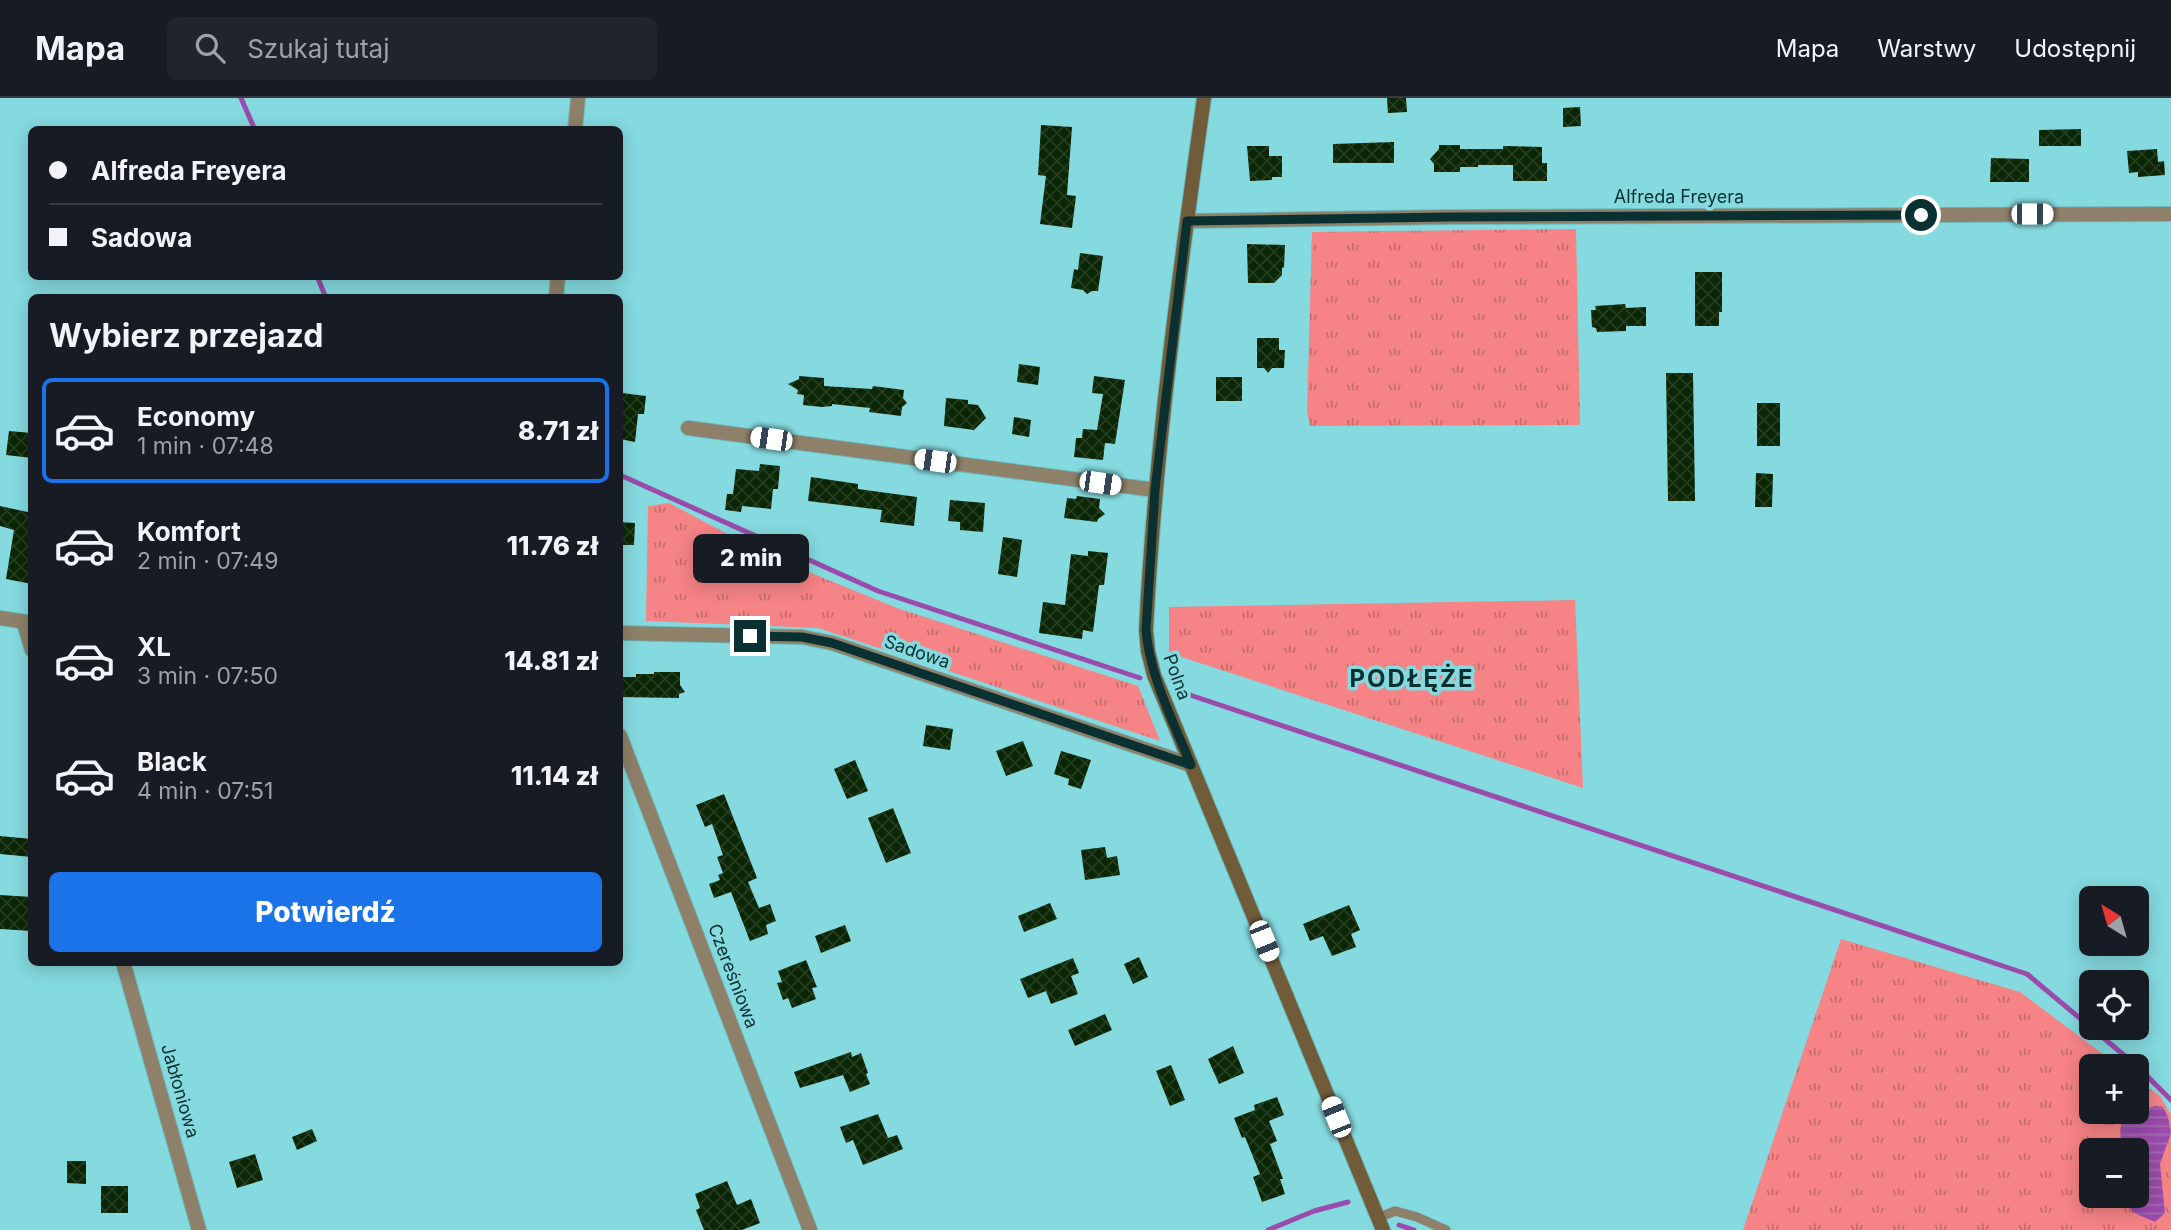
<!DOCTYPE html>
<html lang="pl">
<meta charset="utf-8">
<style>
body{margin:0;font-family:Inter,sans-serif;background:#20242c;color:#f1f3f6;height:100vh;display:flex;flex-direction:column;font-size:26px;white-space:nowrap}
*{box-sizing:border-box;margin:0}
p{font-size:23px;color:#9ea1a6}
.icon{flex:none;width:38px;height:38px;fill:none;stroke:currentColor;stroke-width:2;stroke-linecap:round;stroke-linejoin:round}
.map{position:relative;flex:1;overflow:hidden}
.side{position:absolute;left:28px;top:196px;width:595px;height:672px;display:flex;flex-direction:column;background:#171b24;border-radius:10px;box-shadow:0 4px 18px #0003}
.side>*{flex:none}
.guide{position:absolute;left:28px;top:28px;width:595px;height:154px;border-radius:10px;box-shadow:0 4px 18px #0003;display:grid;align-content:center;height:154px;padding:0 21px;background:#171b24}
.needle{width:46px;rotate:323deg}
.fabs{position:absolute;left:2079px;top:788px;display:grid;gap:14px}
.fabs a{display:grid;place-items:center;width:70px;height:70px;border-radius:10px;background:#171b24;box-shadow:0 4px 18px #0003;font-size:35px}
.end{position:absolute;width:32px;height:32px;margin:-16px;border:9px solid #0a3032;background:#fff;box-shadow:0 0 0 4px #fff}
.from{border-radius:50%}
.bubble{position:absolute;height:49px;border-radius:10px;background:#171b24;box-shadow:0 4px 18px #0003;font-size:23px;font-weight:800;line-height:49px;text-align:center}
.car{position:absolute;width:21px;height:42px;margin:-21px -10px;border-radius:9px;box-shadow:0 0 5px 2px #0007;background:linear-gradient(#fff 24%,#345 0 40%,#fff 0 76%,#345 0 86%,#fff 0)}
.guide b{display:flex;align-items:center;gap:24px;height:66px;font-size:26px}
.guide b+b{border-top:2px solid #363941}
.guide i{width:18px;height:18px;background:#f1f3f6}
ul{padding:0;list-style:none}
li{display:flex;align-items:center;gap:21px;height:105px;margin:0 14px 10px;padding:0 7px;border:4px solid transparent;border-radius:10px}
li div{flex:1}
li b{display:block;font-size:26px}
li em{font-style:normal;font-weight:800}
li.active{border-color:#1a73e8}
li>.icon{width:63px;height:63px;stroke-width:1.5}
h2{padding:0 21px;font-size:32px;line-height:84px}
.button{display:flex;gap:14px;margin-top:auto;padding:14px 21px}
.button a{flex:1;height:80px;border-radius:10px;background:#1a73e8;color:#fff;font-size:28px;font-weight:800;line-height:80px;text-align:center}
header{display:flex;align-items:center;gap:42px;box-sizing:border-box;height:98px;padding:0 35px;background:#171b24;border-bottom:2px solid #363941}
header strong{font-size:33px}
nav{display:flex;gap:38px;margin-inline-start:auto;font-size:24px}
.search{width:490px;height:63px;background:#20242c;display:flex;align-items:center;gap:18px;box-sizing:border-box;padding:0 24px;border-radius:10px;color:#9ea1a6;font-size:26px}
.map>svg:first-child{display:block}
</style>
<header>
<strong>Mapa</strong>
<div class="search"><svg class="icon" aria-label="search" viewBox="0 0 24 24"><circle cx="10" cy="10" r="6"/><path d="M15 15l6 6"/></svg>Szukaj tutaj</div>
<nav><a>Mapa</a><a>Warstwy</a><a>Udostępnij</a></nav>
</header>
<div class="map">
<svg width="2171" height="1132" viewBox="0 0 2171 1132">
<defs>
<pattern id="grass-tufts" width="24" height="20" patternUnits="userSpaceOnUse" patternTransform="scale(1.75)"><rect width="24" height="20" fill="#f68385"/><path d="M3 7l-1-3M5 7V3M7 7l1-3M15 17l-1-3M17 17v-4M19 17l1-3" fill="none" stroke="#c56c6d"/></pattern>
<pattern id="water-rules" width="6" height="5" patternUnits="userSpaceOnUse" patternTransform="scale(1.75)"><rect width="6" height="5" fill="#9a4bab"/><path d="M0 2.5h6" fill="none" stroke="#a26eb2"/></pattern>
<pattern id="building-cross-hatch" width="8" height="8" patternUnits="userSpaceOnUse" patternTransform="scale(1.75)"><rect width="8" height="8" fill="#0b2605"/><path d="M0 0l8 8M0 8l8-8" fill="none" stroke="#253d21"/></pattern>
</defs>
<rect width="100%" height="100%" fill="#84dadf"/>
<g fill="url(#grass-tufts)" fill-rule="evenodd">
<polygon points="1576,131 1580,327 1310,328 1307,314 1312,134"/>
<polygon points="669,405 767,457 897,510 1138,588 1160,643 818,530 646,523 648,408"/>
<polygon points="1575,502 1583,690 1169,555 1169,509"/>
<path d="M1841 841 2020 894 2119 968H2091V1013H2137V981L2160 998 2171 1017V1132H1743ZM2091 1052H2137V1097H2091Z"/>
</g>
<path fill="url(#water-rules)" d="M2156 1008 2163 1009 2168 1019 2171 1035 2160 1066 2165 1115 2155 1124 2132 1114 2126 1097H2137V1052H2122C2117 1015 2123 1015 2156 1008Z"/>
<g fill="none" stroke-linecap="round" stroke-linejoin="round">
<g stroke="#9a4bab" stroke-width="5">
<polyline points="241,0 255,32"/>
<polyline points="317,178 326,200"/>
<polyline points="620,377 878,493 1140,580"/>
<polyline points="1178,593 2027,876 2137,968"/>
<polyline points="2137,968 2171,1002"/>
<polyline points="1399,1127 1414,1132"/>
<polyline points="1268,1132 1314,1113 1348,1104"/>
</g>
</g>
<g fill="url(#building-cross-hatch)">
<polygon points="1387,0 1406,0 1407,14 1388,15"/>
<polygon points="1580,9 1581,28 1563,29 1563,10"/>
<polygon points="1041,27 1072,29 1067,97 1076,98 1072,130 1040,126 1046,78 1038,77"/>
<polygon points="2081,31 2081,48 2039,48 2039,32"/>
<polygon points="1394,44 1394,65 1333,65 1333,46"/>
<polygon points="1439,47 1460,47 1460,51 1503,51 1503,48 1542,49 1542,65 1547,65 1547,83 1513,83 1513,67 1478,67 1478,69 1460,69 1460,74 1434,74 1434,66 1430,61 1439,51"/>
<polygon points="1247,48 1269,48 1269,58 1282,58 1282,79 1272,79 1272,82 1250,83"/>
<polygon points="2157,51 2158,64 2164,63 2165,77 2138,79 2138,74 2129,75 2127,53"/>
<polygon points="1991,60 2029,61 2029,84 1990,84"/>
<polygon points="1247,146 1285,147 1284,169 1282,170 1282,177 1274,185 1248,185"/>
<polygon points="1080,155 1103,158 1098,193 1092,193 1087,196 1083,192 1071,190 1074,171 1078,172"/>
<polygon points="1695,174 1722,174 1722,214 1719,214 1719,228 1695,228"/>
<polygon points="1625,206 1626,210 1646,209 1646,228 1626,228 1626,233 1597,234 1596,230 1592,229 1591,212 1596,212 1595,208"/>
<polygon points="1257,240 1279,240 1279,252 1285,252 1284,270 1272,270 1268,275 1264,270 1257,270"/>
<polygon points="1019,266 1040,269 1038,287 1017,284"/>
<polygon points="1666,275 1693,275 1695,403 1668,403"/>
<polygon points="799,278 824,280 824,288 872,291 873,288 904,292 903,300 907,305 902,309 901,318 869,314 870,310 832,306 832,308 822,309 803,307 804,297 797,296 798,292 788,286 799,281"/>
<polygon points="1094,278 1125,282 1115,346 1105,345 1103,362 1074,359 1076,340 1082,340 1083,331 1097,332 1103,296 1092,295"/>
<rect x="1216" y="279" width="26" height="24"/>
<polygon points="622,295 646,298 644,316 638,316 635,344 620,341 620,299 622,299"/>
<polygon points="946,300 968,302 968,306 978,307 986,320 974,332 944,328"/>
<rect x="1757" y="305" width="23" height="43"/>
<polygon points="1014,319 1031,322 1029,339 1012,336"/>
<polygon points="9,333 32,335 32,360 6,357"/>
<polygon points="760,366 780,368 778,391 773,391 771,411 742,408 741,414 725,412 727,396 733,396 736,371 759,373"/>
<polygon points="1756,375 1773,376 1772,409 1755,409"/>
<polygon points="811,379 858,386 858,391 917,399 914,428 880,424 882,412 808,403"/>
<polygon points="1077,398 1100,401 1099,410 1105,416 1098,421 1097,424 1064,420 1067,400 1076,401"/>
<polygon points="950,402 985,405 983,434 960,432 960,424 948,423"/>
<polygon points="0,408 32,415 32,486 6,481 14,432 0,428"/>
<polygon points="620,424 635,425 634,447 620,447"/>
<polygon points="1003,439 1022,442 1017,479 998,476"/>
<polygon points="1088,453 1108,455 1104,487 1099,487 1093,534 1083,532 1082,541 1039,535 1043,504 1065,507 1071,456 1088,458"/>
<polygon points="654,574 680,574 680,587 685,594 679,596 679,600 620,599 620,579 636,579 636,576 654,576"/>
<polygon points="926,627 953,631 950,652 923,648"/>
<polygon points="1023,643 1033,668 1006,678 996,653"/>
<polygon points="1061,653 1091,662 1081,691 1068,687 1069,681 1054,676"/>
<polygon points="855,662 868,693 847,701 834,671"/>
<polygon points="724,696 757,780 748,784 759,810 770,806 776,823 766,827 768,836 750,843 731,794 714,800 709,786 720,782 718,777 723,775 717,759 723,757 712,726 705,729 696,707"/>
<polygon points="893,710 911,755 886,765 868,720"/>
<polygon points="0,738 32,741 32,759 0,756"/>
<polygon points="1105,749 1107,760 1117,758 1120,777 1085,782 1081,752"/>
<polygon points="0,797 32,799 32,833 0,831"/>
<polygon points="1050,805 1057,821 1024,834 1018,818"/>
<polygon points="1349,807 1360,832 1351,836 1356,849 1332,858 1323,838 1310,843 1303,826"/>
<polygon points="845,827 851,843 821,855 815,838"/>
<polygon points="1139,859 1148,879 1133,886 1124,866"/>
<polygon points="1073,860 1079,875 1071,878 1078,896 1051,906 1046,893 1028,900 1020,881"/>
<polygon points="806,862 817,889 812,890 816,901 792,910 788,900 783,902 777,885 782,884 778,873"/>
<polygon points="1105,916 1112,932 1075,948 1068,932"/>
<polygon points="1233,948 1244,975 1219,986 1208,961"/>
<polygon points="851,954 852,959 861,955 868,975 866,976 870,986 850,994 843,977 800,990 794,974"/>
<polygon points="1171,967 1185,1002 1170,1008 1156,973"/>
<polygon points="1277,999 1284,1017 1269,1023 1277,1043 1270,1046 1283,1081 1280,1081 1285,1096 1262,1104 1253,1079 1260,1076 1245,1039 1242,1040 1234,1020 1255,1012 1254,1007"/>
<polygon points="878,1016 888,1040 897,1037 903,1051 863,1067 853,1042 846,1045 840,1029"/>
<polygon points="312,1031 317,1043 297,1052 292,1039"/>
<polygon points="255,1056 263,1082 237,1090 229,1064"/>
<polygon points="67,1063 86,1063 86,1086 67,1085"/>
<polygon points="727,1083 737,1107 751,1101 760,1125 742,1132 704,1132 696,1112 700,1110 695,1096"/>
<rect x="101" y="1088" width="27" height="27"/>
</g>
<g fill="none" stroke-linecap="round" stroke-linejoin="round">
<g stroke="#6cb8bc" stroke-width="10">
<polyline id="lane" points="1378,1120 1395,1113 1417,1119 1446,1132"/>
</g>
<g stroke="#6cb8bc" stroke-width="16">
<g id="street">
<polyline points="575,32 578,0"/>
<polyline points="1187,123 1449,119 2171,116"/>
<polyline points="556,200 558,178"/>
<polyline points="688,330 1155,392"/>
<polyline points="0,520 32,525"/>
<polyline points="24,525 32,552"/>
<polyline points="620,535 802,539 832,545 1191,667"/>
<polyline points="620,638 810,1132"/>
<polyline points="123,864 199,1132"/>
</g>
</g>
<g stroke="#6cb8bc" stroke-width="16">
<path id="secondary" d="M1204 0C1179 177 1155 354 1146 532L1148 553 1154 577 1383 1132"/>
</g>
<use href="#lane" stroke="#8e8069" stroke-width="9"/>
<use href="#street" stroke="#8e8069" stroke-width="14"/>
<use href="#secondary" stroke="#715c3a" stroke-width="14"/>
</g>
<g fill="none" stroke-linecap="round" stroke-linejoin="round">
<path stroke="#0a3032" stroke-width="9" d="M750 538 802 539 832 545 1191 667C1173 623 1150 579 1146 532L1155 392 1187 123 1449 119 1921 117"/>
</g>
<g text-anchor="middle" stroke-width="7" stroke-linejoin="round" paint-order="stroke">
<g font-size="18" fill="#0a3032" stroke="#84dadf">
<text x="1679" y="105">Alfreda Freyera</text>
<text transform="translate(917 554) rotate(19)" y="6">Sadowa</text>
<text transform="translate(1177 579) rotate(70)" y="6">Polna</text>
<text transform="translate(733 878) rotate(69)" y="6">Czereśniowa</text>
<text transform="translate(180 993) rotate(74)" y="6">Jabłoniowa</text>
</g>
<g font-size="24" font-weight="bold" letter-spacing="2" fill="#0a3032" stroke="#84dadf">
<text x="1412" y="589">PODŁĘŻE</text>
</g>
</g>
</svg>
<div class="fabs">
<a><svg class="needle" viewBox="-14 -14 28 28"><path d="M0-13l5 13h-10z" fill="#e53935"/><path d="M0 13l5-13h-10z" fill="#9ea1a6"/></svg></a>
<a><svg class="icon" aria-label="locate" viewBox="0 0 24 24"><circle cx="12" cy="12" r="6"/><path d="M12 2v4M12 18v4M2 12h4M18 12h4"/></svg></a>
<a>+</a>
<a>−</a>
</div>
<i class="end from" style="left:1921px;top:117px"></i>
<i class="end" style="left:750px;top:538px"></i>
<div class="bubble" style="left:693px;top:436px;width:116px">2 min</div>
<i class="car" style="left:2032px;top:116px;rotate:90deg"></i>
<i class="car" style="left:771px;top:341px;rotate:278deg"></i>
<i class="car" style="left:935px;top:363px;rotate:278deg"></i>
<i class="car" style="left:1100px;top:385px;rotate:98deg"></i>
<i class="car" style="left:1264px;top:843px;rotate:158deg"></i>
<i class="car" style="left:1336px;top:1019px;rotate:338deg"></i>
<div class="guide">
<b><i class="from"></i>Alfreda Freyera</b>
<b><i></i>Sadowa</b>
</div>
<section class="side">
<h2>Wybierz przejazd</h2>
<ul>
<li class="active"><svg class="icon" aria-label="car" viewBox="0 0 24 24"><path d="M5 17H2v-5l4-1 3-4h7l3 4 3 1v5h-3M9 17h6M6 11h13"/><circle cx="7" cy="17" r="2"/><circle cx="17" cy="17" r="2"/></svg><div><b>Economy</b><p>1 min · 07:48</p></div><em>8.71 zł</em></li>
<li><svg class="icon" aria-label="car" viewBox="0 0 24 24"><path d="M5 17H2v-5l4-1 3-4h7l3 4 3 1v5h-3M9 17h6M6 11h13"/><circle cx="7" cy="17" r="2"/><circle cx="17" cy="17" r="2"/></svg><div><b>Komfort</b><p>2 min · 07:49</p></div><em>11.76 zł</em></li>
<li><svg class="icon" aria-label="car" viewBox="0 0 24 24"><path d="M5 17H2v-5l4-1 3-4h7l3 4 3 1v5h-3M9 17h6M6 11h13"/><circle cx="7" cy="17" r="2"/><circle cx="17" cy="17" r="2"/></svg><div><b>XL</b><p>3 min · 07:50</p></div><em>14.81 zł</em></li>
<li><svg class="icon" aria-label="car" viewBox="0 0 24 24"><path d="M5 17H2v-5l4-1 3-4h7l3 4 3 1v5h-3M9 17h6M6 11h13"/><circle cx="7" cy="17" r="2"/><circle cx="17" cy="17" r="2"/></svg><div><b>Black</b><p>4 min · 07:51</p></div><em>11.14 zł</em></li>
</ul>
<div class="button"><a>Potwierdź</a></div>
</section>
</div>
